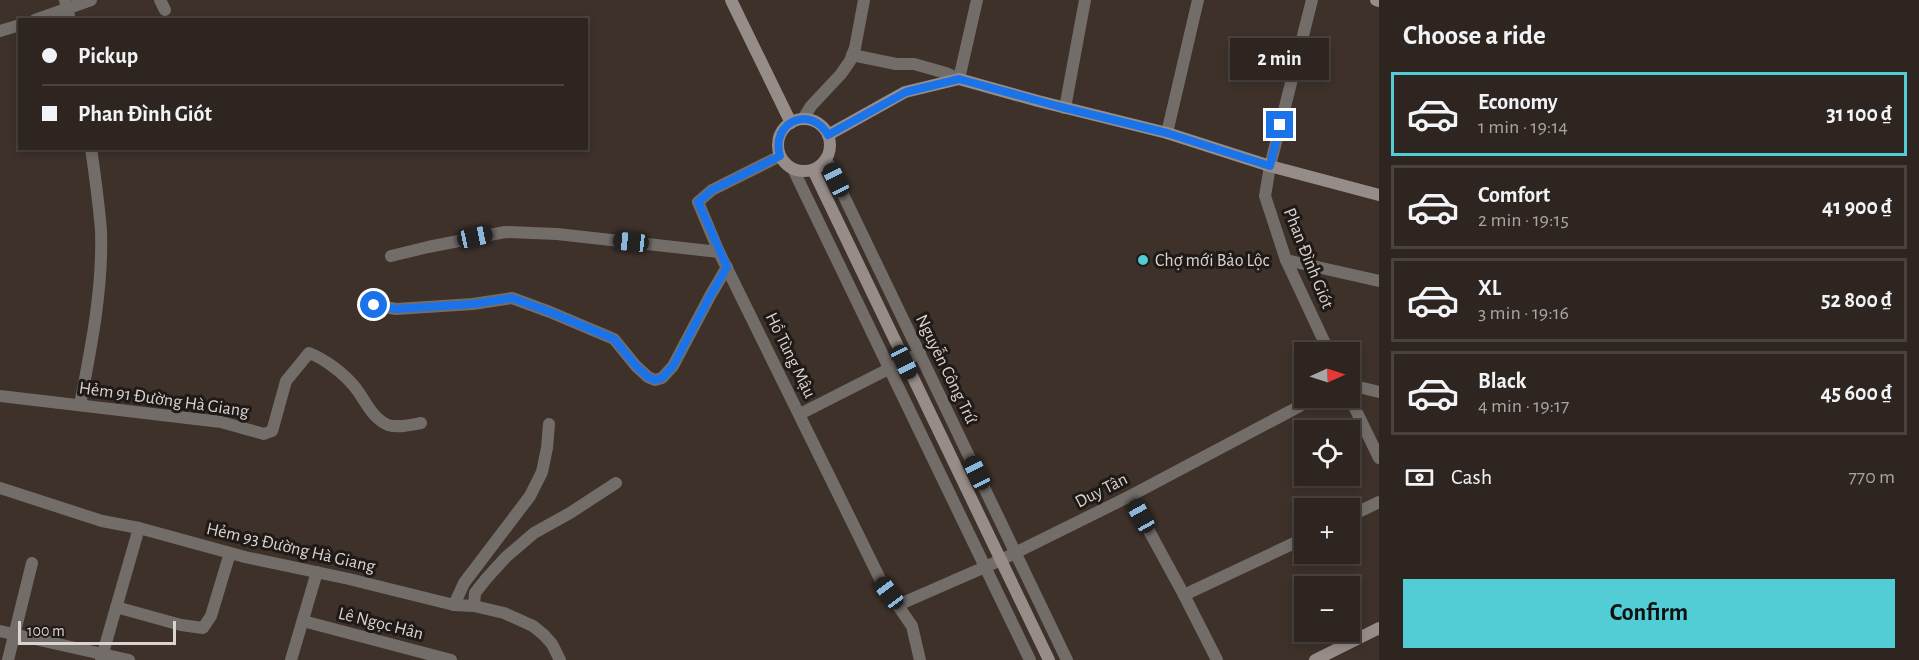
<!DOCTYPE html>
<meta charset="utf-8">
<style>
body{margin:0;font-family:"Alegreya Sans",sans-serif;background:#3a312d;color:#f1f3f6;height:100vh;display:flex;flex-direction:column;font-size:22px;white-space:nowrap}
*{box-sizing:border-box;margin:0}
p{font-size:20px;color:#a7a5a5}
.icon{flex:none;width:33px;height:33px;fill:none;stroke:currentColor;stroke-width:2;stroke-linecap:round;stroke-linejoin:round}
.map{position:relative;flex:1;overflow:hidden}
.drawer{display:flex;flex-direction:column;background:#2e2520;width:540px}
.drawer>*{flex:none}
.guide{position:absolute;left:18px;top:18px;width:570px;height:132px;border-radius:0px;box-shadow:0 3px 9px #0003,0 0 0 2px #49423e;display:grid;align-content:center;height:132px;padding:0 24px;background:#2e2520}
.needle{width:39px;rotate:87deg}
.controls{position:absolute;left:1294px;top:342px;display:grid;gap:12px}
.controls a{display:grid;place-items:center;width:66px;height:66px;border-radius:0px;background:#2e2520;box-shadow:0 3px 9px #0003,0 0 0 2px #49423e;font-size:30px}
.scale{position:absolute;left:18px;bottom:15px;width:158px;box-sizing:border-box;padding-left:6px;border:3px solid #dbd3cf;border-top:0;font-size:16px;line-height:21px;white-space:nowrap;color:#dbd3cf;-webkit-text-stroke:4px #1f1a17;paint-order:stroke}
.end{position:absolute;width:27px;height:27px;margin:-14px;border:8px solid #1a73e8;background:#fff;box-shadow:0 0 0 3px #fff}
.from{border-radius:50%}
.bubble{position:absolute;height:42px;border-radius:0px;background:#2e2520;box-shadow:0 3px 9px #0003,0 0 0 2px #49423e;font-size:20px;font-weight:600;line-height:42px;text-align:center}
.car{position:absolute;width:18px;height:36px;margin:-18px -9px;border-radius:8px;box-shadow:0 0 4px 2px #0007;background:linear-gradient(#222 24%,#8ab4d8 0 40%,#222 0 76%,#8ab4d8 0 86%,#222 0)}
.guide b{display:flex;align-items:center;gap:21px;height:57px;font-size:22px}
.guide b+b{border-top:2px solid #49423e}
.guide i{width:15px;height:15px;background:#f1f3f6}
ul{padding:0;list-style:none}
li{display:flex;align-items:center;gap:18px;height:84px;margin:0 12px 9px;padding:0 12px;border:3px solid #49423e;border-radius:0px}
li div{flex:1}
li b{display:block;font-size:22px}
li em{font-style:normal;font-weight:600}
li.on{border-color:#52ccd5}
li>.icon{width:54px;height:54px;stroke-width:1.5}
h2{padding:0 24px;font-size:27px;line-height:72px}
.pay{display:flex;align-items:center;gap:15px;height:66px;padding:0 24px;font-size:22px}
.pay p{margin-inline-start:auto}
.button{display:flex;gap:12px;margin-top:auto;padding:12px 24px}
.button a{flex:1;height:69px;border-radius:0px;background:#52ccd5;color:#111;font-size:24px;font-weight:600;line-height:69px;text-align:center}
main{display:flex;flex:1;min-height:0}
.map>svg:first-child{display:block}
</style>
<main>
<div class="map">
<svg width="1379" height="660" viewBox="0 0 1379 660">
<rect width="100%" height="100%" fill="#3d312a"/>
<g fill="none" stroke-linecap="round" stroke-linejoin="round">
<g stroke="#736d6a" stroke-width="12">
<polyline points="65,0 70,20"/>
<polyline points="160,0 165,10"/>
<polyline points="1312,0 1270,166 1265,196 1286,260 1329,352"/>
<polyline points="35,20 91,0"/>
<polyline points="0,31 20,25"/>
<polyline points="852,55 896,64 914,64 946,73 959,79 977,0"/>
<polyline points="1065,108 1085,0"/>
<polyline points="803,119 811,106 841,74 850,61 855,48 864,0"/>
<polyline points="1167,133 1198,0"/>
<polyline points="780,156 712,190 698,202 719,252 881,581 912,626 920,660"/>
<polyline points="826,159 1067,660"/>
<polyline points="793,169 1030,660"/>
<polyline points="391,256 428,247 505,232 557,234 719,252"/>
<polyline points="1286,260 1379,281"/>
<polyline points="374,305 396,309 473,304 512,298 550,312 614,339 636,366 648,377 655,380 662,378 673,366 710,296 727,267"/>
<polyline points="1350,385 1379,392"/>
<path d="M0 396 221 422 264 434 272 431 273 428 286 381 309 353C325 359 343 373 354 386 365 399 371 418 388 425 398 428 411 425 421 423"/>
<polyline points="1350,398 1379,458"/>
<path d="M80 405C91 348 103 289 101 231 99 204 95 176 91 148"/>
<polyline points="800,414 920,353"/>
<polyline points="0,488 102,521 139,528 245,557 349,579 454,605 474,606 504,613 533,626 544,635 552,644 560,660"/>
<polyline points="1130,496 1184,595 1217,660"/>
<polyline points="1350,516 1379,502"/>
<polyline points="1184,595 1305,538"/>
<polyline points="454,605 464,583 530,496 542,472 547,448 549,424"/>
<polyline points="898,605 1001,560 1130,496 1315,398"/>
<polyline points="474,606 475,593 486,579 506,557 534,533 570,513 616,483"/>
<polyline points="116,607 181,625 203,628 211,616 230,553"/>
<polyline points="303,621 451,660"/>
<polyline points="0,631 129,660"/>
<polyline points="8,660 32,563"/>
<polyline points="101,660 139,528"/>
<polyline points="291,660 317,572"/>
</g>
<g stroke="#978d88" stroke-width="12">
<polyline points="731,0 791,123"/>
<polyline points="1376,0 1379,1"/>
<circle cx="804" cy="145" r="26"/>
<polyline points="828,135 905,92 959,79 1038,101 1167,133 1270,166 1379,195"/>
<polyline points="813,170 1049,660"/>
<polyline points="1315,660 1379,628"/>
</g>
</g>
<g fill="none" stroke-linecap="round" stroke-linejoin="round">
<path stroke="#1a73e8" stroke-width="8" d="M374 305 396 309 473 304 512 298 550 312 614 339 636 366 648 377 655 380 662 378 673 366 710 296 727 267 698 202 712 190 780 156C770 122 811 104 828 135L906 92 959 79 1057 106 1167 133 1270 166 1280 125"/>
</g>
<circle fill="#52ccd5" stroke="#1f1a17" stroke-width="2" cx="1143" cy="260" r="6"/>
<g text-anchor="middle" stroke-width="6" stroke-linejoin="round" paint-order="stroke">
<g font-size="18" fill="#dbd3cf" stroke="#1f1a17">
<text transform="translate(1309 258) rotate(68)" y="6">Phan Đình Giót</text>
<text transform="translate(791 355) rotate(64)" y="6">Hồ Tùng Mậu</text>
<text transform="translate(947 369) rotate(64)" y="6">Nguyễn Công Trứ</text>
<text transform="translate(164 399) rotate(8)" y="6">Hẻm 91 Đường Hà Giang</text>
<text transform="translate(1101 490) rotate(-27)" y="6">Duy Tân</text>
<text transform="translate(291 547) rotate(13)" y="6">Hẻm 93 Đường Hà Giang</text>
<text transform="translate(381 623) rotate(14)" y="6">Lê Ngọc Hân</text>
</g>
<g font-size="18" fill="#dbd3cf" stroke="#1f1a17" text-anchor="start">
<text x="1155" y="266">Chợ mới Bảo Lộc</text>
</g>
</g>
</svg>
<div class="controls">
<a><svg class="needle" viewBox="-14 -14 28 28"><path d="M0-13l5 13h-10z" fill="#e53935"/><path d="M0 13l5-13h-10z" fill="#a7a5a5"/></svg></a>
<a><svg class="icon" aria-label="locate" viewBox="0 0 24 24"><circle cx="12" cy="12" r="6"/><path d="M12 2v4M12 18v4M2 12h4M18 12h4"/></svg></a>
<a>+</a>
<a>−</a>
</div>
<div class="scale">100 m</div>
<i class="end from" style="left:374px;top:305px"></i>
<i class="end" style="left:1280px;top:125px"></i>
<div class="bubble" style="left:1230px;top:38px;width:99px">2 min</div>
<i class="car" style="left:836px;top:180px;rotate:334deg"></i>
<i class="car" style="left:475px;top:237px;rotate:78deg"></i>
<i class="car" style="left:631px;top:242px;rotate:276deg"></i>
<i class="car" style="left:904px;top:362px;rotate:154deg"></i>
<i class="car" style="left:977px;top:473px;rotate:334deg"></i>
<i class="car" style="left:1141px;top:516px;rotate:331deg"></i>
<i class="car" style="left:889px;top:593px;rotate:323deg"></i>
<div class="guide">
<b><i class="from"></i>Pickup</b>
<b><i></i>Phan Đình Giót</b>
</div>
</div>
<section class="drawer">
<h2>Choose a ride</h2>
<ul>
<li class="on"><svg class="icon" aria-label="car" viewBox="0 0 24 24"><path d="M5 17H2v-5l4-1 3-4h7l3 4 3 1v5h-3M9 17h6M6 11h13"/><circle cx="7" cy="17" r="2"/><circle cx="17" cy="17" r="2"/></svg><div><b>Economy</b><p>1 min · 19:14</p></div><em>31 100 ₫</em></li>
<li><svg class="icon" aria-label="car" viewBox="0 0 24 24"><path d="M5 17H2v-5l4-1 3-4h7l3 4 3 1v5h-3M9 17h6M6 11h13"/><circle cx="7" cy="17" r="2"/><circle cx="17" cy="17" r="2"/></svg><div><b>Comfort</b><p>2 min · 19:15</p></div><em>41 900 ₫</em></li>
<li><svg class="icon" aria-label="car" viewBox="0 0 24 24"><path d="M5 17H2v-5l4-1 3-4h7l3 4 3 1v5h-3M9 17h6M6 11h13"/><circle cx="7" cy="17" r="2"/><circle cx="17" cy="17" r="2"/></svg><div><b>XL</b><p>3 min · 19:16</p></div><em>52 800 ₫</em></li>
<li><svg class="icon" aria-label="car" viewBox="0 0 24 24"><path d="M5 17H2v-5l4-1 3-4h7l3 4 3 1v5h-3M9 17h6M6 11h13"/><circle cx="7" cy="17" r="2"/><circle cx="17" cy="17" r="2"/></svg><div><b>Black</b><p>4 min · 19:17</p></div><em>45 600 ₫</em></li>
</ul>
<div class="pay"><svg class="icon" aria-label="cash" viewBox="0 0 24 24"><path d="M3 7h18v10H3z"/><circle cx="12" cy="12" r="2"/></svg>Cash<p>770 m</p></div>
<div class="button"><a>Confirm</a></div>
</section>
</main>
